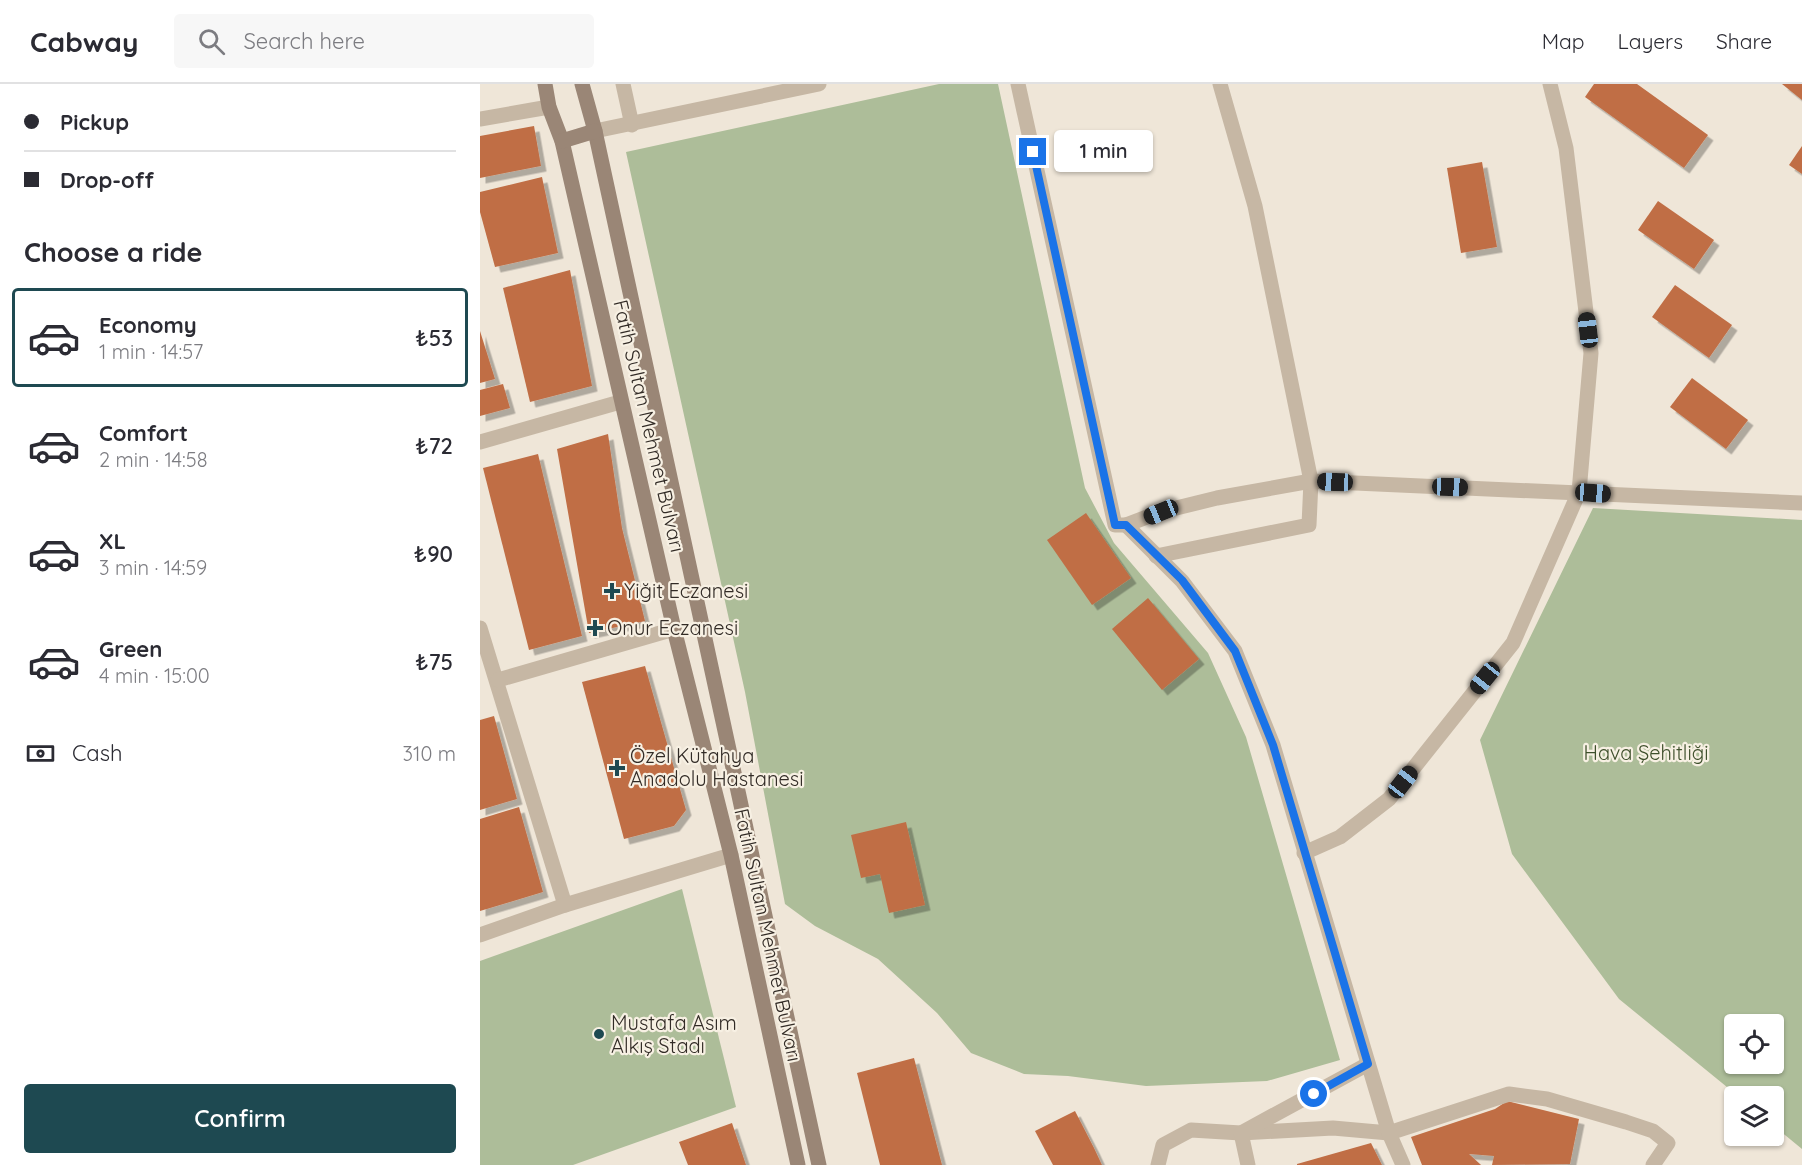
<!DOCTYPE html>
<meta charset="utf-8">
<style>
body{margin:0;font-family:Quicksand,sans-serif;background:#f7f7f7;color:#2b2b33;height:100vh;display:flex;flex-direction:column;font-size:22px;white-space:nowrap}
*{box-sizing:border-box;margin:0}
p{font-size:20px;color:#7c7c81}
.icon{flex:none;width:33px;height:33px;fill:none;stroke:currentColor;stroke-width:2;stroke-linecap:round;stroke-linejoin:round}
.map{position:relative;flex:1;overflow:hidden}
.details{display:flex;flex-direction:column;background:#fff;width:480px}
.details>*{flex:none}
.top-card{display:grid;align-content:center;height:132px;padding:0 24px;background:#fff}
.buttons{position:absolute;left:1244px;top:930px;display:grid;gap:12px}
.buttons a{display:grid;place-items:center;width:60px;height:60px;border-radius:6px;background:#fff;box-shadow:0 2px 4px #0004;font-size:30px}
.end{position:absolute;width:27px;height:27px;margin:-14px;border:8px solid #1a73e8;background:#fff;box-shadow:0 0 0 3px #fff}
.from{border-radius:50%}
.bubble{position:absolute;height:42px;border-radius:6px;background:#fff;box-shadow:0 2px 4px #0004;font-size:20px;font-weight:600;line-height:42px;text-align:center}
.car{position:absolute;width:18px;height:36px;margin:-18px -9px;border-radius:8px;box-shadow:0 0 4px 2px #0007;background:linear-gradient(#222 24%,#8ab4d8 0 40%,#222 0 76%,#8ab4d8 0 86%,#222 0)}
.top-card b{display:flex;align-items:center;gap:21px;height:57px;font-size:22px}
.top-card b+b{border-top:2px solid #e1e1e2}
.top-card i{width:15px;height:15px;background:#2b2b33}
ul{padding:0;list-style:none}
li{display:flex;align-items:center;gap:18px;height:99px;margin:0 12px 9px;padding:0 12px;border:3px solid transparent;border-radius:6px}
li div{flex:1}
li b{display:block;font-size:22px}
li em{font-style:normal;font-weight:600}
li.selected{border-color:#1e4951}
li>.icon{width:54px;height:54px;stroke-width:1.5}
h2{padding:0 24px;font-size:27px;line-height:72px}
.pay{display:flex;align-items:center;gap:15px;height:66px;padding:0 24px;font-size:22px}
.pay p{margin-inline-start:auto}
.primary-button{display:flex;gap:12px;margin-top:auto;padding:12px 24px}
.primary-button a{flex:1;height:69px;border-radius:6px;background:#1e4951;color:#fff;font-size:24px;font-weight:600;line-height:69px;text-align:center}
header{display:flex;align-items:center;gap:36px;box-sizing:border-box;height:84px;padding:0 30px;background:#fff;border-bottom:2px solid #e1e1e2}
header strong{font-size:28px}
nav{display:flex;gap:33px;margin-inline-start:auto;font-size:21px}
.search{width:420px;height:54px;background:#f7f7f7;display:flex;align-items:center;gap:15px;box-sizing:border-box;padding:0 21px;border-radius:6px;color:#7c7c81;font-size:22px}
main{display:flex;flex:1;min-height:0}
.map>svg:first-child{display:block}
</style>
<header>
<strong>Cabway</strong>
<div class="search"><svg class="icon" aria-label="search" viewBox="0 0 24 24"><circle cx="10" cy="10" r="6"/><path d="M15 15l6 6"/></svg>Search here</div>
<nav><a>Map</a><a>Layers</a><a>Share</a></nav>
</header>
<main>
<section class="details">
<div class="top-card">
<b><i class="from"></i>Pickup</b>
<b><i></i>Drop-off</b>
</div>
<h2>Choose a ride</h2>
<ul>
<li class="selected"><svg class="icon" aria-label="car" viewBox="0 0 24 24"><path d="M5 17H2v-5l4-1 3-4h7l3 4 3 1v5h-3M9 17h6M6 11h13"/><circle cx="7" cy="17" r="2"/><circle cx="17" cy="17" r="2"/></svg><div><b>Economy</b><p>1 min · 14:57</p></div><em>₺53</em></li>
<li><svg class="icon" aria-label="car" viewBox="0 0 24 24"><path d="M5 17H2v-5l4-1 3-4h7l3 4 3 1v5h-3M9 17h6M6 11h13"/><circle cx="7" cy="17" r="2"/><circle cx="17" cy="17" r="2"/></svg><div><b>Comfort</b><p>2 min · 14:58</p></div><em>₺72</em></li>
<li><svg class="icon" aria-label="car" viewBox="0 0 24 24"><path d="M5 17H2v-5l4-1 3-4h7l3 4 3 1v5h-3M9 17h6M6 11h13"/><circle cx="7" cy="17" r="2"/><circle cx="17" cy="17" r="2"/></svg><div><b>XL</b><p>3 min · 14:59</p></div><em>₺90</em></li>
<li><svg class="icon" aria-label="car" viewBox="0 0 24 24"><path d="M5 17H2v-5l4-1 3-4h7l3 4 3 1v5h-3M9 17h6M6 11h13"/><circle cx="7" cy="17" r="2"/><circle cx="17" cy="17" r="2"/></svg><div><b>Green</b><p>4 min · 15:00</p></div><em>₺75</em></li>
</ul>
<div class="pay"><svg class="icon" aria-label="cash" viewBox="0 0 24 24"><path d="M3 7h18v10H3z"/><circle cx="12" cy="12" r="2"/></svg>Cash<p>310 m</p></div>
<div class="primary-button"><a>Confirm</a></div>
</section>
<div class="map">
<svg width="1322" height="1081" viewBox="0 0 1322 1081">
<defs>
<filter id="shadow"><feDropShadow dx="5.5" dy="5.5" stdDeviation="0" flood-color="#0004"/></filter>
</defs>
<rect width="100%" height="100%" fill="#efe6d8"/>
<g fill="#adbd99" fill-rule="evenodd">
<polygon points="459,0 518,0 605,404 634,459 728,569 766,653 860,976 787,997 666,1002 588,992 544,990 491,969 457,929 398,875 335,842 305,820 265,608 146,68"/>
<path d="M1113 424 1322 436V1065L1293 1041V1012H1258L1139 915 1032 770 1000 656ZM1293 940V980H1254V940Z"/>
<polygon points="202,805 256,1023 93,1081 0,1081 0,877"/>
</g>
<g fill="#c06e45" filter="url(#shadow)">
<polygon points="1114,0 1157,0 1228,51 1204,84 1105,13"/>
<polygon points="1302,0 1322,0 1322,16"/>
<polygon points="54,42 61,82 0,94 0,52"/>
<polygon points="1322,62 1322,90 1309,81"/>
<polygon points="1002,78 1017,163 981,169 967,84"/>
<polygon points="62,93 78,169 15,183 0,128 0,108"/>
<polygon points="1178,117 1234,156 1214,185 1158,146"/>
<polygon points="90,186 112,302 50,318 23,204"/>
<polygon points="1195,201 1252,241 1229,274 1172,233"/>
<polygon points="0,247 15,295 0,299"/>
<polygon points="1212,294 1268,336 1246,365 1190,323"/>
<polygon points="23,300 30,324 0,332 0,306"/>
<polygon points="128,350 142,444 165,537 109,549 77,365"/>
<polygon points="58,370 102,552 49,566 3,384"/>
<polygon points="606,429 651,494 612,521 567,456"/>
<polygon points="668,514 719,575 682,606 632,545"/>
<polygon points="165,582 206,726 194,742 144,755 102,598"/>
<polygon points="14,632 37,715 0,726 0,636"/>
<polygon points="39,723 63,808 0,827 0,735"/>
<polygon points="426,738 445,821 409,829 400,790 381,794 371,751"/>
<polygon points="434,974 462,1081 400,1081 377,989"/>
<polygon points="1027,1017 1099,1035 1090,1080 1012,1081 1014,1072 989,1070 1001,1081 942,1081 931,1053 1015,1025"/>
<polygon points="595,1027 614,1064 622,1081 573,1081 555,1047"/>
<polygon points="252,1039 266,1081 208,1081 199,1058"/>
<polygon points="891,1059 902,1081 817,1081 817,1080"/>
</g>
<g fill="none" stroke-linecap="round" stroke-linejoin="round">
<g stroke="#c6b7a4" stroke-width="15">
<polyline points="143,0 152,41"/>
<polyline points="538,0 635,441 646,441"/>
<polyline points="0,35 69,23"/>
<polyline points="115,47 339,0"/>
<polyline points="0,358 140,318"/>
<polyline points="676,472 829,441 831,397 775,122 740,0"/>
<polyline points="0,544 85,821"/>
<polyline points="18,596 194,545"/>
<polyline points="824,769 860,753 909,715 1033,559 1099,408 1111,269 1086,64 1070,0"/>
<polyline points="0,851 85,821 251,771"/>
<polyline points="678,1081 683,1061 711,1046 761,1049 853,1044 909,1049 1029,1010 1067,1015 1146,1038 1173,1047 1188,1059 1173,1081"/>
<polyline points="768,1081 761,1049 888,980"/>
<polyline points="923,1081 909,1049 793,661 755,567 702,497 646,441 680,428 737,414 831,397 1322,419"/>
</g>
<g stroke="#9a8676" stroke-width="15">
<polyline points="65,0 69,23 82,57 194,545 251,771 318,1081"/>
<polyline points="102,0 115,47 339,1081"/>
<polyline points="82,57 115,47"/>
</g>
</g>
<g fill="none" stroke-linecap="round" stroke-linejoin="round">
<polyline stroke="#1a73e8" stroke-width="8" points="553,68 635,441 646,441 702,496 755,567 793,661 888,980 834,1010"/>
</g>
<g fill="#1e4951" stroke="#f7f0e3" stroke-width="2">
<path d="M129 498h6v6h6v6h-6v6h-6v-6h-6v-6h6z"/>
<path d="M112 535h6v6h6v6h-6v6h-6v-6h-6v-6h6z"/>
<path d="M134 675h6v6h6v6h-6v6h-6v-6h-6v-6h6z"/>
<circle cx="119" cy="950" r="6"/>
</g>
<g text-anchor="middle" stroke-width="4.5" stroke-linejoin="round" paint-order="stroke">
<g font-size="20" fill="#322b26" stroke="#f7f0e3">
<text transform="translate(169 342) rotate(77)" y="7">Fatih Sultan Mehmet Bulvarı</text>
<text transform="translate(288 851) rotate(78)" y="7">Fatih Sultan Mehmet Bulvarı</text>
</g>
<g font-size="20" fill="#322b26" stroke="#f7f0e3" text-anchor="start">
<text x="144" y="514">Yiğit Eczanesi</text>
<text x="127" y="551">Onur Eczanesi</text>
<text x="150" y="679">Özel Kütahya<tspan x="150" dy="23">Anadolu Hastanesi</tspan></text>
<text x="131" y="946">Mustafa Asım<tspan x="131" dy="23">Alkış Stadı</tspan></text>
</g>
<g font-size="20" fill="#3e4f2b" stroke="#f7f0e3">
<text x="1166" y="676">Hava Şehitliği</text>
</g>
</g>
</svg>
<div class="buttons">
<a><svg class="icon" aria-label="locate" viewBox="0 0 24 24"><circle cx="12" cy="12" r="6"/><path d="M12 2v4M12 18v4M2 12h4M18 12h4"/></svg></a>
<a><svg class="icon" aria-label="layers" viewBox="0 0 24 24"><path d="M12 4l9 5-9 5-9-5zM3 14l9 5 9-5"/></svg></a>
</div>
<i class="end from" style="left:834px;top:1010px"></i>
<i class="end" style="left:553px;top:68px"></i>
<div class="bubble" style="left:574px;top:46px;width:99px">1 min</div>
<i class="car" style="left:1108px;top:246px;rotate:353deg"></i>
<i class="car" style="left:855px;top:398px;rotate:272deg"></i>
<i class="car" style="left:970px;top:403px;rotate:92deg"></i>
<i class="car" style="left:1113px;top:409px;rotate:94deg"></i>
<i class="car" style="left:681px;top:428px;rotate:248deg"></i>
<i class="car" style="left:1005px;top:594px;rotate:219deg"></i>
<i class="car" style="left:923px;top:698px;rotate:38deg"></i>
</div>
</main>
